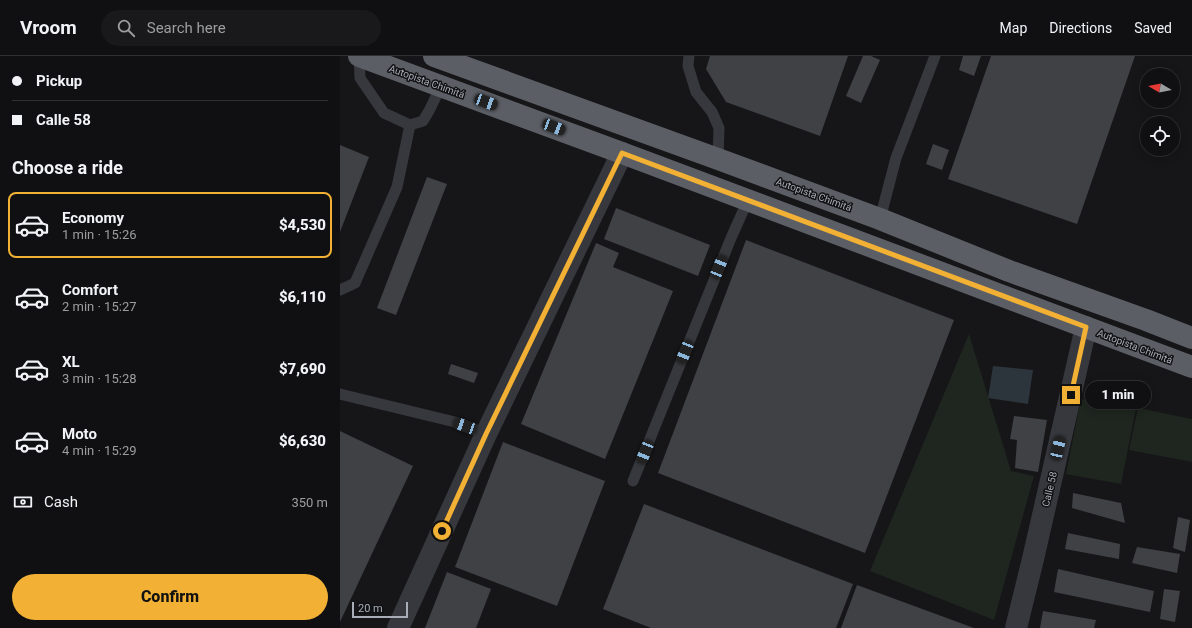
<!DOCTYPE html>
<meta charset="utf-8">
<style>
body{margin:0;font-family:Roboto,sans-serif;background:#19191b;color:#f1f3f6;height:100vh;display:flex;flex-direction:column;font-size:15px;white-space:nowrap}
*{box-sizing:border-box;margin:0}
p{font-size:13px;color:#9c9d9f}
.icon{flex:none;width:22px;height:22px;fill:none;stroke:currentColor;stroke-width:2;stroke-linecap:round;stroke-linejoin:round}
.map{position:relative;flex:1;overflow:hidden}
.panel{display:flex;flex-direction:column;background:#101012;width:340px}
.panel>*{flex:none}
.banner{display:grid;align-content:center;height:88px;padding:0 12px;background:#101012}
.needle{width:26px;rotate:280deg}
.fabs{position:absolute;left:800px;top:12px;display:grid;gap:8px}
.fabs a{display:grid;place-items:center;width:40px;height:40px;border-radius:50%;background:#101012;box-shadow:0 2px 10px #0003,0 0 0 1px #303032;font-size:20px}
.scale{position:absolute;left:12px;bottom:10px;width:56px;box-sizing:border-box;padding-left:4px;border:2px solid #a8adb8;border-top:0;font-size:11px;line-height:14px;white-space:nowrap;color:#a8adb8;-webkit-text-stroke:3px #111113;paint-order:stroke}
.end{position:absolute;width:18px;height:18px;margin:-9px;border:5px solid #f2b134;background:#111;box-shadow:0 0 0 2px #111}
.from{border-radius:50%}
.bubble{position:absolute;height:28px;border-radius:14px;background:#101012;box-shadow:0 2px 10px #0003,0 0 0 1px #303032;font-size:13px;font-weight:800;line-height:28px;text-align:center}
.car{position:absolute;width:12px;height:24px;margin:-12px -6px;border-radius:5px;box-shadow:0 0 3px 1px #0007;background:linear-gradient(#222 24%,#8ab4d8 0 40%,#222 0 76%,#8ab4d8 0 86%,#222 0)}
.banner b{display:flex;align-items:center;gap:14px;height:38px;font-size:15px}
.banner b+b{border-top:1px solid #303032}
.banner i{width:10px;height:10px;background:#f1f3f6}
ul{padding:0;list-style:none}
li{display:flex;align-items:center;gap:12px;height:66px;margin:0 8px 6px;padding:0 4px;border:2px solid transparent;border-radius:8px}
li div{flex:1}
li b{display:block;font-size:15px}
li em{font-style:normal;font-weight:800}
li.active{border-color:#f2b134}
li>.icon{width:36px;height:36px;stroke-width:1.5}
h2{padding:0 12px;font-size:18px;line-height:48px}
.pay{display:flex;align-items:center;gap:10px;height:44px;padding:0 12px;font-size:15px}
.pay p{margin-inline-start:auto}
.cta{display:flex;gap:8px;margin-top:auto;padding:8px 12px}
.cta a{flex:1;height:46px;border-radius:24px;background:#f2b134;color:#111;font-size:16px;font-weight:800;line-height:46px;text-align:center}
header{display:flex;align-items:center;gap:24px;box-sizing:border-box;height:56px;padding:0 20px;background:#101012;border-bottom:1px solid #303032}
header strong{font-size:19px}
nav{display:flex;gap:22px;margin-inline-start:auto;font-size:14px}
.search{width:280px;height:36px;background:#19191b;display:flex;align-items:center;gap:10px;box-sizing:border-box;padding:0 14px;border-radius:22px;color:#9c9d9f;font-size:15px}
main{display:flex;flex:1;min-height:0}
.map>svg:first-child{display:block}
</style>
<header>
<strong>Vroom</strong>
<div class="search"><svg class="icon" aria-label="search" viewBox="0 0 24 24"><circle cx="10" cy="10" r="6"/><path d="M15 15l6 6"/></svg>Search here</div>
<nav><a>Map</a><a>Directions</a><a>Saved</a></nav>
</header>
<main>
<section class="panel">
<div class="banner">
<b><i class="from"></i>Pickup</b>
<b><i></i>Calle 58</b>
</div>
<h2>Choose a ride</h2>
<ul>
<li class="active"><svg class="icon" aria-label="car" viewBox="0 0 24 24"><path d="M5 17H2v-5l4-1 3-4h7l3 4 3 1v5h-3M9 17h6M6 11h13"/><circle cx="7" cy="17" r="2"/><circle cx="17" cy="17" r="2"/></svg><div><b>Economy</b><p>1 min · 15:26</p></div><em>$4,530</em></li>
<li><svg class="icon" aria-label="car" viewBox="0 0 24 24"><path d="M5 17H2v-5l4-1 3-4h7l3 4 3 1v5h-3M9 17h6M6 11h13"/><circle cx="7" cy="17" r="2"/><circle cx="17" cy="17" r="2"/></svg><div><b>Comfort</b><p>2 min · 15:27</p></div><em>$6,110</em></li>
<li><svg class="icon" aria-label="car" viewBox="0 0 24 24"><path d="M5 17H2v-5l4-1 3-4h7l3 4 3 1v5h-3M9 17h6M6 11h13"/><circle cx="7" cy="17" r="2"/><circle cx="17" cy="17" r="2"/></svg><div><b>XL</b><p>3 min · 15:28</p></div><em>$7,690</em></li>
<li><svg class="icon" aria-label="car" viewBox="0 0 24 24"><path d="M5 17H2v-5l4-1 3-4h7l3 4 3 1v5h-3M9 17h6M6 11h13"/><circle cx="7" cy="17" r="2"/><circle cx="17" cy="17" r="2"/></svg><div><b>Moto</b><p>4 min · 15:29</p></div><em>$6,630</em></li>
</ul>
<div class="pay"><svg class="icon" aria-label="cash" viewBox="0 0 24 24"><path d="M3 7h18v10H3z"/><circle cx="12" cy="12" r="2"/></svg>Cash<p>350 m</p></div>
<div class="cta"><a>Confirm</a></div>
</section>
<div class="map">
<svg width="852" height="572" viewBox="0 0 852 572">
<rect width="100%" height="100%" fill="#161618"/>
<g fill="#1e261f">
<polygon points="629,278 671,415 694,420 654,564 530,515"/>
<polygon points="741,343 796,352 781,428 726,418"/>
<polygon points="798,352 852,363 852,406 789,394"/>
</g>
<polygon fill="#2c353c" points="653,310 693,314 688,348 648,342"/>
<g fill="#404145">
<polygon points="370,0 508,0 480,80 386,46 366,13"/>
<polygon points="523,0 531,0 540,4 521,47 506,40"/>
<polygon points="623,0 641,0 634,20 619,14"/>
<polygon points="651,0 795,0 737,168 608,123"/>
<polygon points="593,88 609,94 602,114 586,108"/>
<polygon points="0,89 29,101 0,176"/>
<polygon points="87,121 107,128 56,259 37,252"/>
<polygon points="276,152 370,189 358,220 264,183"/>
<polygon points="406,184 614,264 525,497 318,417"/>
<polygon points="256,187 279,197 273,211 333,235 265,403 181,368"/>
<polygon points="111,308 138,317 134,327 108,318"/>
<polygon points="674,360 707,364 698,416 675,412 677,384 670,383"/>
<polygon points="0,375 73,410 0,566"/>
<polygon points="163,386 265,425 217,550 115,511"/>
<polygon points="733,437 781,447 785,467 732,452"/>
<polygon points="304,448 513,528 496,572 311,572 263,553"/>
<polygon points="838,461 850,464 845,496 833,492"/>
<polygon points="728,477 780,488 779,503 725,493"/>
<polygon points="797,491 840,498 837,517 792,507"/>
<polygon points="718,513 814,535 810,556 714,536"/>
<polygon points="107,516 151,533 136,572 85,572"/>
<polygon points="517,529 634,572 501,572"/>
<polygon points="824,533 840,535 835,566 820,563"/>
<polygon points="703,555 756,564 754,572 700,572"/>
</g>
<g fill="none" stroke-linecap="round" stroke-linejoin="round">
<g stroke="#37383d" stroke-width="11">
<polyline points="19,0 20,22 44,57 70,69 83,65 90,53 101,30"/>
<polyline points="349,0 348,10 356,36 372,56 379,72 378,103"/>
<polyline points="540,163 556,102 595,0"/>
<polyline points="0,234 15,227 57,131 70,69"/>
<polyline points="0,338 115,366 146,378"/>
<polyline points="293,425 391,182 408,144"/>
</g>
<g stroke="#37383d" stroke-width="22">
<polyline points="58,572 146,378 282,97"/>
<polyline points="676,572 693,503 746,271"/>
</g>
<g stroke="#5b5e65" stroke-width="22">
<polyline points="19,0 282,97 852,311"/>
<polyline points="94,0 378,103 540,163 669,215 806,264 852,282"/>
</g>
</g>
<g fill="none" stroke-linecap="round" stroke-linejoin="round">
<polyline stroke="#f2b134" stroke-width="5" points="102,475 146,378 282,97 746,271 731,339"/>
</g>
<g text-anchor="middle" stroke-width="3" stroke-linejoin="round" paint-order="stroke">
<g font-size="10" fill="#a8adb8" stroke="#111113">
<text transform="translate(87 25) rotate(20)" y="4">Autopista Chimitá</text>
<text transform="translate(474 138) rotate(20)" y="4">Autopista Chimitá</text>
<text transform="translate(795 290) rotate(21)" y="4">Autopista Chimitá</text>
<text transform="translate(709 433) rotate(-77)" y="4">Calle 58</text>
</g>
</g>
</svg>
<div class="fabs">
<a><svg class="needle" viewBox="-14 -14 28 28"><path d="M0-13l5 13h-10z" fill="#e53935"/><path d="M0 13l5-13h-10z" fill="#9c9d9f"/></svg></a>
<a><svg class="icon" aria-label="locate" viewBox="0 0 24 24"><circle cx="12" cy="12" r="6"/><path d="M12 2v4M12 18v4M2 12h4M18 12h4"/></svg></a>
</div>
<div class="scale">20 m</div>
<i class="end from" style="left:102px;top:475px"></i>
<i class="end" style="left:731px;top:339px"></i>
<div class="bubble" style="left:745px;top:325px;width:66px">1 min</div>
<i class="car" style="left:146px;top:46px;rotate:110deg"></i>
<i class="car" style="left:214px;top:71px;rotate:111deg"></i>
<i class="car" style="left:379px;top:211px;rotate:22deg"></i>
<i class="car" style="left:345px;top:296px;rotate:202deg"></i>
<i class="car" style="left:125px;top:370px;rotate:290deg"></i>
<i class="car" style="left:718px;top:392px;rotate:13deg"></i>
<i class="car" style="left:305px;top:396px;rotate:202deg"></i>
</div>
</main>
